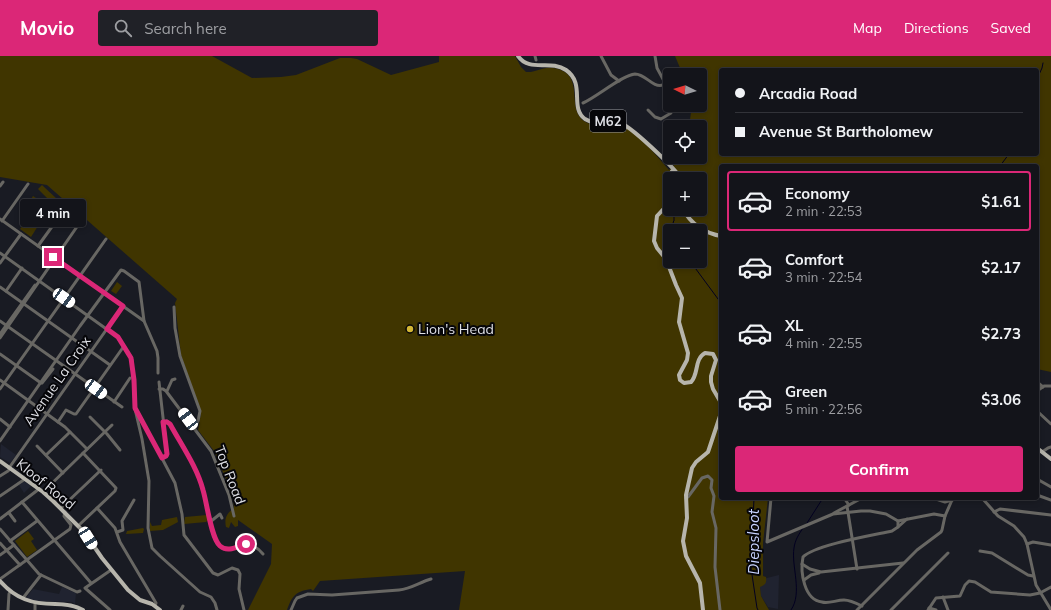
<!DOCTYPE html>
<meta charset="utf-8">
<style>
body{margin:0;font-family:Mulish,sans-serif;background:#202127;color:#f1f3f6;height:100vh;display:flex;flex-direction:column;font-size:15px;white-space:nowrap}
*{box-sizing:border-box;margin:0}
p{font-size:13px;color:#9d9ea2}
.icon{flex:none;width:22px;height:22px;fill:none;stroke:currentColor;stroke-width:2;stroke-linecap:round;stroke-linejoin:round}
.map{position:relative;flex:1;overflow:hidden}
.side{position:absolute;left:719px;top:108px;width:320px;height:336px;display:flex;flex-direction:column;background:#13141a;border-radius:4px;box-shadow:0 2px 6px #0003,0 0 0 1px #323339}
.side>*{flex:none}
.guide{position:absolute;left:719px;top:12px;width:320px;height:88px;border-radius:4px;box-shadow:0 2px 6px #0003,0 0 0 1px #323339;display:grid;align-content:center;height:88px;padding:0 16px;background:#13141a}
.needle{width:26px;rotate:275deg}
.buttons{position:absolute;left:663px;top:12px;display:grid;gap:8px}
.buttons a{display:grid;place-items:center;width:44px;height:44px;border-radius:4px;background:#13141a;box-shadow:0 2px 6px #0003,0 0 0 1px #323339;font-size:20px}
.end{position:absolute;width:18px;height:18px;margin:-9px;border:5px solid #db2777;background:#fff;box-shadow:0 0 0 2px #fff}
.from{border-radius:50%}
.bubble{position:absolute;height:28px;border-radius:4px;background:#13141a;box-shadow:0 2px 6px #0003,0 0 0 1px #323339;font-size:13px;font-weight:700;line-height:28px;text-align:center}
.car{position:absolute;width:12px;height:24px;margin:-12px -6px;border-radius:5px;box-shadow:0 0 3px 1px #0007;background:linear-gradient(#fff 24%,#345 0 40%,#fff 0 76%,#345 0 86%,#fff 0)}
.guide b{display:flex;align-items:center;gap:14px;height:38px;font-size:15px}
.guide b+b{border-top:1px solid #323339}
.guide i{width:10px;height:10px;background:#f1f3f6}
ul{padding:7px 0 0;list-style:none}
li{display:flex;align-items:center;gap:12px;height:60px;margin:0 8px 6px;padding:0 8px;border:2px solid transparent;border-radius:4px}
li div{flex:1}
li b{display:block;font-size:15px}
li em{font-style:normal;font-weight:700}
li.selected{border-color:#db2777}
li>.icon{width:36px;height:36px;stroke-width:1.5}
.action{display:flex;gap:8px;margin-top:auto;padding:8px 16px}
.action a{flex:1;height:46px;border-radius:4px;background:#db2777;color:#fff;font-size:16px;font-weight:700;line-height:46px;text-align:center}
header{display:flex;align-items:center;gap:24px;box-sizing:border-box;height:56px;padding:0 20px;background:#db2777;color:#fff}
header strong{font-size:19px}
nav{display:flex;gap:22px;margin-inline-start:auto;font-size:14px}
.search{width:280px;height:36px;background:#202127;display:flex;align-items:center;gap:10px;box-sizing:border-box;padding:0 14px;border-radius:4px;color:#9d9ea2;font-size:15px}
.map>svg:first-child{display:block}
</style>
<header>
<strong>Movio</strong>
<div class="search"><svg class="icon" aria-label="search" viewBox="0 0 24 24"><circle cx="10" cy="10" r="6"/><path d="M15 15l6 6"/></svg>Search here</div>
<nav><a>Map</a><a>Directions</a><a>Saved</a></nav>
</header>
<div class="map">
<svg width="1051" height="554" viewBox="0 0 1051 554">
<rect width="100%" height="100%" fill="#191b23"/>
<g fill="#202330">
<polygon points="1,388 16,399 10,407 0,401"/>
<polygon points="24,425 31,430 24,437 19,429"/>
<polygon points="779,519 778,553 768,551 761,540 759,524"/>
<polygon points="62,531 76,537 75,548 72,546 36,545 26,542 33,533 59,538"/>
</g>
<g fill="#403500" fill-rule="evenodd">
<path d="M0 0H212L252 22 281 21 296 19 340 2H351L357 3 391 19 439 6V0H515L521 11 526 16C535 17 543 10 553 12 587 17 565 51 584 65 595 73 607 65 619 69 634 73 659 102 669 114L678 105 674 101H700V71H689L692 49H700V19H683L675 0H1051V316L1037 313V110H721V442H768L763 487V520L766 521C767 527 765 529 760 531L761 540 769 554H459L465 515 320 525 313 535 311 533C296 535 292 540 287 554H248L271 508 272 488 238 464V470L235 471 231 466 229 472 226 471C224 462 227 457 234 452L233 440 214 395 198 374 201 357 181 299 175 247 177 243 47 129 0 121ZM721 14H1037V98H721ZM670 123H700V153H670ZM670 175H700V205H670Z"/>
<polygon points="42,129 58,144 54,149 38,133"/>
<polygon points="33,140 52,153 48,158 30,145"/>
<polygon points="32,152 33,158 42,156 43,162 32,164 30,158 22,161 21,154"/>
<polygon points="28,163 38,170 31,181 20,173"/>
<polygon points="117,226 122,230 116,238 111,235"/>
<polygon points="207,459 208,464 206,466 184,468 185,461"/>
<polygon points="177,461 178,466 163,474 150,475 150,466 152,470 161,469 162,464"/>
<polygon points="143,472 144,473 143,477 126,478 127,475"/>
<polygon points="28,475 34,483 31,485 37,494 27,501 15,485"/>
</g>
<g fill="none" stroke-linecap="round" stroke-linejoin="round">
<g stroke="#020020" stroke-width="1">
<polyline points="1037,23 1042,12 1043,7"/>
<polyline points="1000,110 1009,98"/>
<polyline points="674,160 674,165 673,166 677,175"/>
<polyline points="690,205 721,247"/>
<polyline points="754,442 751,512 757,552 758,554"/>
<polyline points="807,467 823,442"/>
<path d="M791 554C803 537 791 510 794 492 795 484 799 478 803 472"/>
</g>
<g stroke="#686763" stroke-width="3">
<polyline points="535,0 536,4"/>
<polyline points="601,0 611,19 619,25"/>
<polyline points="664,28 670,32"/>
<path d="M583 47C597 41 622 19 635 18 646 18 652 32 663 29L664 25 657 12 655 0"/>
<polyline points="648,54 655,61 661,63 671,57 673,49"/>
<polyline points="0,130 3,126"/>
<polyline points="0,163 144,265 157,295 158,302 158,317"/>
<polyline points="2,165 28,128"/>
<polyline points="38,190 64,154"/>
<polyline points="0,197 119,282 132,304 135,351 175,427 182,458 184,479 213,517 218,519 232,512 238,514 240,518 239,533 244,554"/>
<polyline points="0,207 21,178"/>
<polyline points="0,231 110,309"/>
<polyline points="6,235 22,212"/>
<polyline points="174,251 175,272 180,300 200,355 198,365 195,372"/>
<polyline points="0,265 122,351"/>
<polyline points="0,278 35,229"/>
<polyline points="0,282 83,162"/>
<polyline points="0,298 41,327"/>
<polyline points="0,324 65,371 87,393"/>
<polyline points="159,326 167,397 167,400 162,402"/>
<polyline points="1037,326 1043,331"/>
<polyline points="42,327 53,313"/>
<polyline points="0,333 106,183"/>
<polyline points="159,333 163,333 166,335 211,395 229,439 234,460"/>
<polyline points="167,335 172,324 175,323"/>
<polyline points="1037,335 1044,330 1051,330"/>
<polyline points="114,346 130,322"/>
<polyline points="135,353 142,383 149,425 148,472 152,492 160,500 200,536 211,541 215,547 217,554"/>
<polyline points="1037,355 1051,368"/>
<polyline points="90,361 107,378 120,394"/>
<polyline points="0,363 10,371"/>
<polyline points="58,366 66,354 74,358 76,358 124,290"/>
<path d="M163 366 167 365 170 368C183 389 196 410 203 434 208 449 209 475 217 487 230 506 243 474 263 498"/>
<polyline points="0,385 80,270 121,214 124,215 139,226 144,265"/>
<polyline points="37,390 63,417"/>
<polyline points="1042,396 1048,392 1051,391"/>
<polyline points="46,399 70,376"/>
<polyline points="9,412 123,250"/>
<polyline points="0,420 8,415 10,413"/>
<polyline points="1037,423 1051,431"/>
<polyline points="43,436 112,369"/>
<polyline points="1037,439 1051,444"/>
<polyline points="0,440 25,423"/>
<polyline points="686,442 688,441 702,422 708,420 712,424 711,432 714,440 712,456 716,472 715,511 720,554"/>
<polyline points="771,442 767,486 833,458 861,455 870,455 886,458 898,465 934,458 945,460"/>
<polyline points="844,442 849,449"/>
<polyline points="933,442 945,446 959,442"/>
<polyline points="982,442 998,460 1014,470 1024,481 1027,488 1036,529 1051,554"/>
<polyline points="22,446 91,527"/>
<polyline points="847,450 857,513"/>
<polyline points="61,452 101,414"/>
<polyline points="97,452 115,472 120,486 156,547 155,550"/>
<polyline points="994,456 1000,453 1051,459"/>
<polyline points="9,457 15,465"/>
<polyline points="834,457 862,442"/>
<polyline points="0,463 39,433"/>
<polyline points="210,466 220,458 222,462"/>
<polyline points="78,470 115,435 116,432 83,397"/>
<polyline points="898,471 907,463"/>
<polyline points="0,473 39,518 77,536 80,535"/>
<polyline points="117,476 123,474 122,465 134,444"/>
<polyline points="10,485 37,465"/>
<polyline points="0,487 20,509"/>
<polyline points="1027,488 1033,486 1051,489"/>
<polyline points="980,495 992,497 1028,519 1033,520"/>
<polyline points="0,499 14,489"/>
<polyline points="802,508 810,513 821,516 903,507"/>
<polyline points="0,523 70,473 71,469 64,460 65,456"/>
<polyline points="804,524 811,519 819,517"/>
<polyline points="943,541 948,554"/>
<polyline points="23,542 41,519"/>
<path d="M862 550C856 547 850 544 844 544 836 544 829 548 822 546 804 544 800 516 803 501 814 489 874 479 892 475L898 471V465"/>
<polyline points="929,552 936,554"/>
<polyline points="8,554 9,538 10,536"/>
<polyline points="35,554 35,547"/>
<polyline points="110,554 85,532 111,514"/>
<polyline points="181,554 183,550"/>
<path d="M291 554 295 545 297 542 308 538 332 539 399 534C411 533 420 526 431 523"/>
<polyline points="857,554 917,494 941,476 942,474 945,460 952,444"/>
<polyline points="891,554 948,497"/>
<polyline points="928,554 936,542 960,540 965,529 969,525 975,526 991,536 1030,539 1040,537 1051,531"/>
</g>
<g stroke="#b7b5ac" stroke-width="4">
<path d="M518 0C530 17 550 3 566 14 586 28 569 51 585 63 596 70 607 63 618 66 629 68 676 113 681 123"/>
<polyline points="672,115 675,123"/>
<path d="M670 146 657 160 654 185 657 192 666 203 676 229 682 242 679 266 688 297 687 304 679 319 680 324 684 327 691 326C699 318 694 303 705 297L713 298 716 304 711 320V326L713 333 720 345V360L708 396 696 406 692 412 686 439 687 462 683 485 686 500 700 527 703 554"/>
<path d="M683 153C691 168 704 177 721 180"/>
<polyline points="1037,392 1051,403"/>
<polyline points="0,405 43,436 53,445 84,476 102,502 128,534 140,544 152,548 160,554"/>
<path d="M0 525C16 543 32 548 55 548 65 548 74 549 83 554"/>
</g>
</g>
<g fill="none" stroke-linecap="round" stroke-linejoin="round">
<path stroke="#db2777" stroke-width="5" d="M53 201 123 250 107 273 118 281 131 302 134 324 135 352 162 402 166 400 167 398 163 366H167L170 368C182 390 197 411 203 434 207 447 211 482 220 490 228 497 238 490 246 488"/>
</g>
<circle fill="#d3b635" stroke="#060609" stroke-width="1.5" cx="410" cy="273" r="4"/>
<g text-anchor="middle" stroke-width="4" stroke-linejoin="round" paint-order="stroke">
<rect fill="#060609" stroke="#9d9ea3" stroke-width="1" x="590" y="54" width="36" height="22" rx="3"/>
<g font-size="13" font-weight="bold" fill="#dedfe5">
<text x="608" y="70">M62</text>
</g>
<g font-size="14" fill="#dedfe5" stroke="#060609" text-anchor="start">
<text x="418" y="278">Lion's Head</text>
</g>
<g font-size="14" fill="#dedfe5" stroke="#060609">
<text transform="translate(57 325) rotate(-55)" y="5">Avenue La Croix</text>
<text transform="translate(230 419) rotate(69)" y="5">Top Road</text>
<text transform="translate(46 428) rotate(39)" y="5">Kloof Road</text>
</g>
<g font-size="15" font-style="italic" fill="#c7d2fe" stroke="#060609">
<text transform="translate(754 486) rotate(-90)" y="5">Diepsloot</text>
</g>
</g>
</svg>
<div class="buttons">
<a><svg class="needle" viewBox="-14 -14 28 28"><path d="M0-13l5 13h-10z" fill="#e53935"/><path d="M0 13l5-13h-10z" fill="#9d9ea2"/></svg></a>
<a><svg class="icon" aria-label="locate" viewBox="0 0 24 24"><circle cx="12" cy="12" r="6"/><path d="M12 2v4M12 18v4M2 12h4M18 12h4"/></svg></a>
<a>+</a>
<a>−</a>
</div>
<i class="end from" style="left:246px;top:488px"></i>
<i class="end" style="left:53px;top:201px"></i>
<div class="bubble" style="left:20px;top:143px;width:66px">4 min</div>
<i class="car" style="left:64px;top:242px;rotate:125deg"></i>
<i class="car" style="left:96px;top:333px;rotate:126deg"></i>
<i class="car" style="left:188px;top:363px;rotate:323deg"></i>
<i class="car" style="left:88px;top:482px;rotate:148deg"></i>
<div class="guide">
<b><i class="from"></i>Arcadia Road</b>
<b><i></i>Avenue St Bartholomew</b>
</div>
<section class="side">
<ul>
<li class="selected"><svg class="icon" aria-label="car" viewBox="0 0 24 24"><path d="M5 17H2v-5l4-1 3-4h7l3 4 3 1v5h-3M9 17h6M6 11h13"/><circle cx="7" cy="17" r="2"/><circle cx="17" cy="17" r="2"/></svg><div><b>Economy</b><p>2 min · 22:53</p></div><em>$1.61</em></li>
<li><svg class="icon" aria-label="car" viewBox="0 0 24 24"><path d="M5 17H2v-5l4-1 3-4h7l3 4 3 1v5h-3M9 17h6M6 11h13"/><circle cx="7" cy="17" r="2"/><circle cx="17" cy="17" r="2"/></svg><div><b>Comfort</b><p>3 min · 22:54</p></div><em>$2.17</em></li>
<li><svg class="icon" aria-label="car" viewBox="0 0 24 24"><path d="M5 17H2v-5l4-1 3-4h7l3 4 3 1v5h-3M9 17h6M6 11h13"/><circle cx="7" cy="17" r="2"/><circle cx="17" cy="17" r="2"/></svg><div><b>XL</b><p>4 min · 22:55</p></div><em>$2.73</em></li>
<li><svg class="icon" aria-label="car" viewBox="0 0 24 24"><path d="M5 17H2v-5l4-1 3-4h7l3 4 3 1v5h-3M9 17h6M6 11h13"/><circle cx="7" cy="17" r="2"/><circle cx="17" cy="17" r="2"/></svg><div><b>Green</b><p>5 min · 22:56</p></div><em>$3.06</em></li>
</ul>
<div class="action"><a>Confirm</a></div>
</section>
</div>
